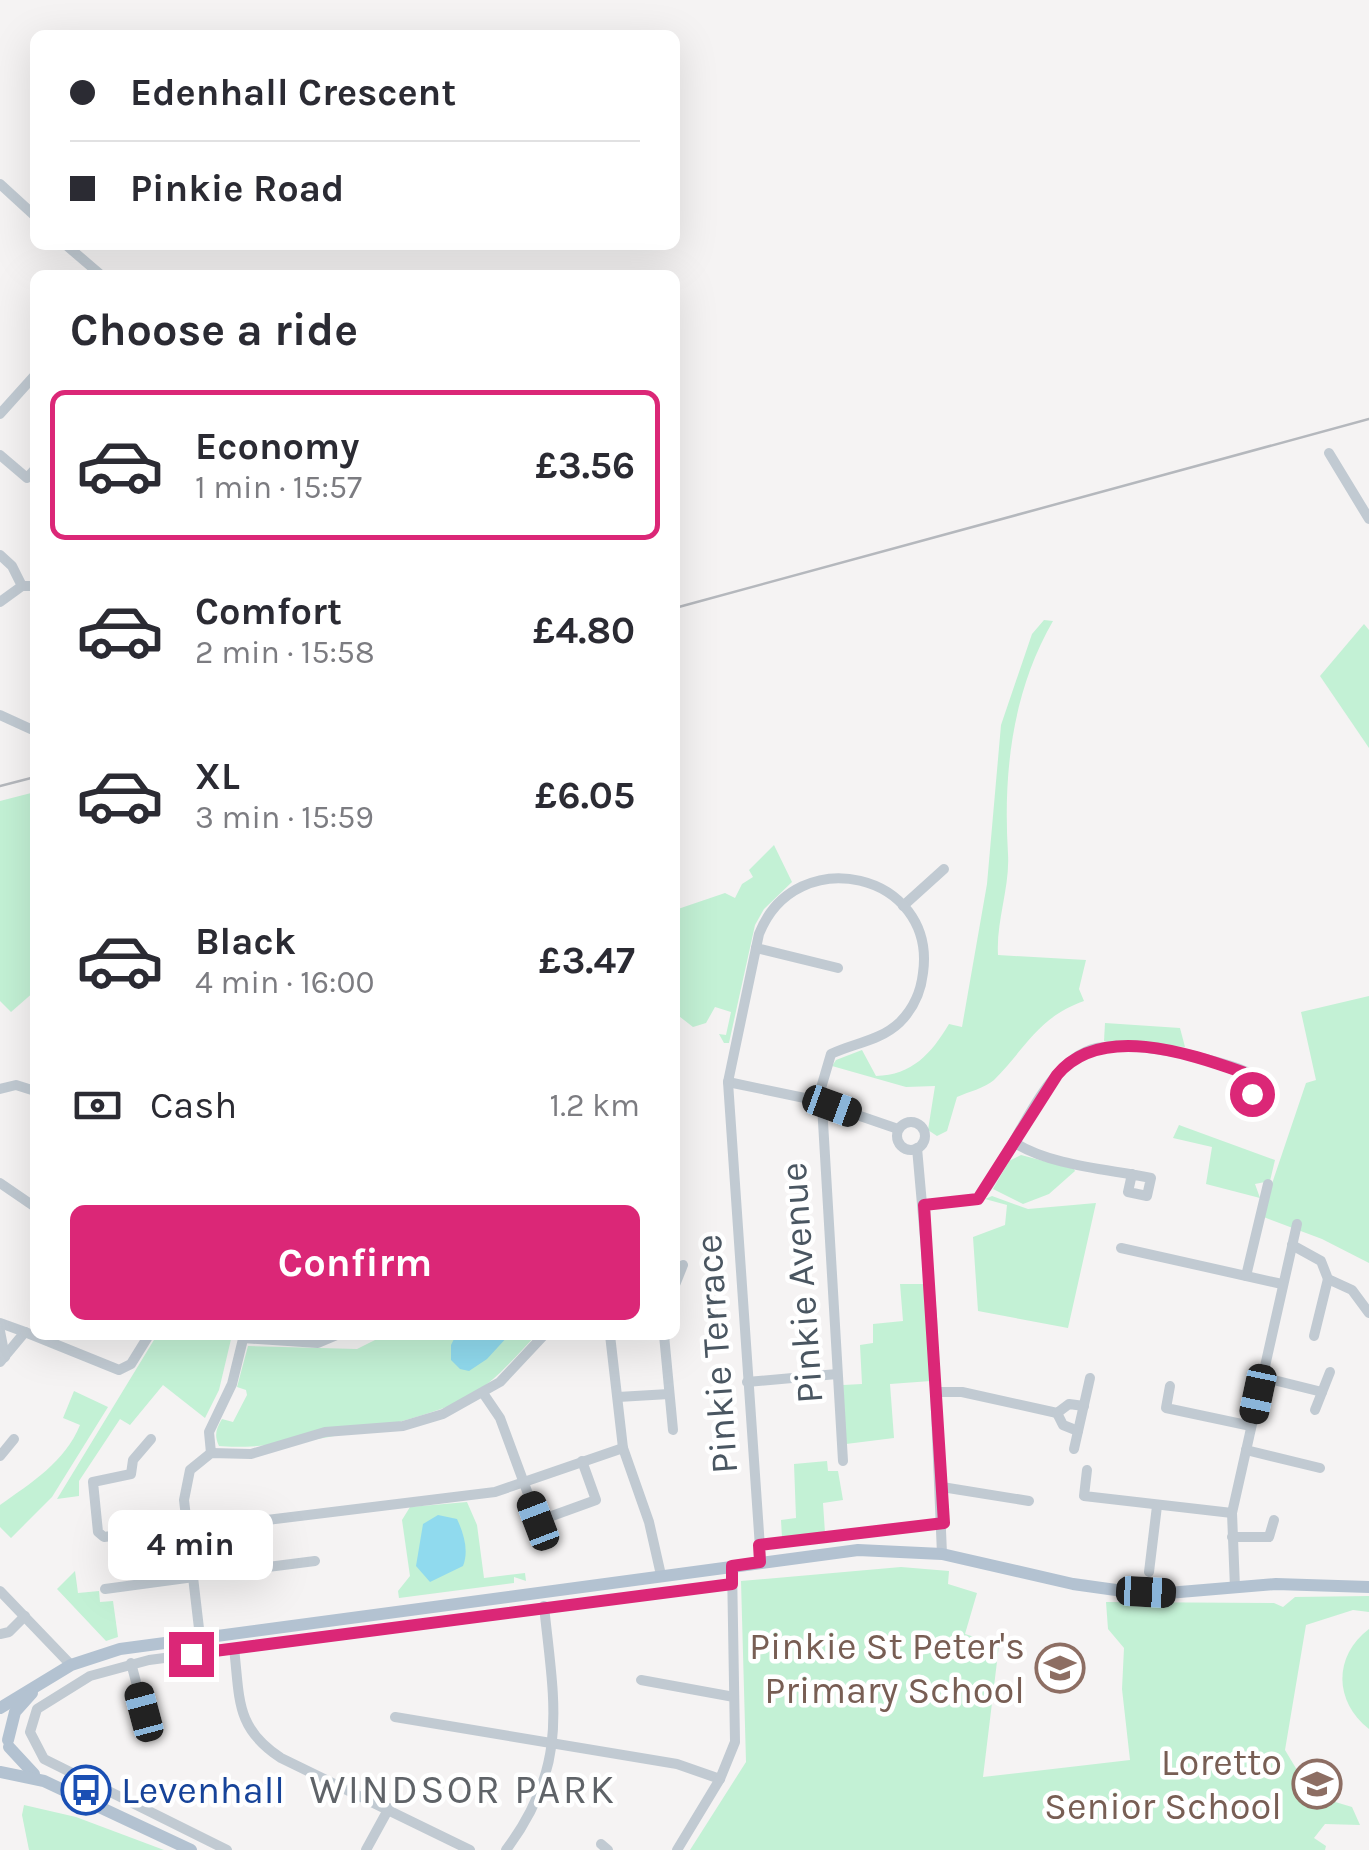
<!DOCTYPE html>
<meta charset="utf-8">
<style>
body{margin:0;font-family:Karla,sans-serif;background:#f2f2f3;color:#2b2b33;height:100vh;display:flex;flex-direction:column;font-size:38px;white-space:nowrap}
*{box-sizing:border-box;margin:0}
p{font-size:32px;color:#7c7c81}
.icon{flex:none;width:55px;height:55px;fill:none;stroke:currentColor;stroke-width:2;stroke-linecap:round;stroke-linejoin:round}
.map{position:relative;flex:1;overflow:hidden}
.panel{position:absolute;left:30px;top:270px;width:650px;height:1070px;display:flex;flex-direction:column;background:#fff;border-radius:15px;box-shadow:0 10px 40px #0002}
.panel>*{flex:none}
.guide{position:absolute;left:30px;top:30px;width:650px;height:220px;border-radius:15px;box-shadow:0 10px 40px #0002;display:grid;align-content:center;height:220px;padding:0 40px;background:#fff}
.end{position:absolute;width:45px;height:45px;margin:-22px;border:12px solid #db2777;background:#fff;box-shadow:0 0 0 5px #fff}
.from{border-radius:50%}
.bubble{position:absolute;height:70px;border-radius:15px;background:#fff;box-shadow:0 10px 40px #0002;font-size:32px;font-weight:700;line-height:70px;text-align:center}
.car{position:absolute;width:30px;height:60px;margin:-30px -15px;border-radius:12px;box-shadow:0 0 8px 2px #0007;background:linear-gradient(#222 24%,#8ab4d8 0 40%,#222 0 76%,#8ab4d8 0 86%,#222 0)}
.guide b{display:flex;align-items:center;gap:35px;height:95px;font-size:38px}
.guide b+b{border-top:2px solid #e1e1e2}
.guide i{width:25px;height:25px;background:#2b2b33}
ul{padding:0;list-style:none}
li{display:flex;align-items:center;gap:30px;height:150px;margin:0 20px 15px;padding:0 20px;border:5px solid transparent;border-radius:15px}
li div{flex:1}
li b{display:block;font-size:38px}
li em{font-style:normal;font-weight:700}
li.current{border-color:#db2777}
li>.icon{width:90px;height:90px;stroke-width:1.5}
h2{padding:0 40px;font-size:45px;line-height:120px}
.pay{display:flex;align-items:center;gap:25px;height:110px;padding:0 40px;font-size:38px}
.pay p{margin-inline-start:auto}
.primary-button{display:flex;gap:20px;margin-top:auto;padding:20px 40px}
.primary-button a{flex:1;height:115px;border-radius:15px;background:#db2777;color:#fff;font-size:40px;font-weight:700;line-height:115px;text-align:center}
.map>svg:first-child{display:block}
</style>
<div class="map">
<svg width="1369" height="1850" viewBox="0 0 1369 1850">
<rect width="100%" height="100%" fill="#f5f3f3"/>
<g fill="#c3f1d5">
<path d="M1044 620 1053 621C1012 692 1003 773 1008 854 1010 887 996 921 998 955L1086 960 1079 989 1084 1001C1037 1018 1027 1047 994 1080 985 1088 968 1092 957 1097L947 1131 937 1136 928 1130 935 1086 906 1087 832 1066 836 1060 862 1050 876 1076C912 1075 931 1054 949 1024L962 1027 987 884 1001 725 1032 634Z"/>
<polygon points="1364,624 1369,630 1369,748 1320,676"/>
<polygon points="35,792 35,991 11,1012 0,1001 0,801"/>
<polygon points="774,845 792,882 764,909 755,925 729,1043 724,1043 719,1034 726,1035 731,1012 715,1007 706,1023 693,1027 675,1013 675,910 725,893 735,898 742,884 753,877 749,870"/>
<polygon points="1369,996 1369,1263 1322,1239 1261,1216 1306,1083 1316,1080 1301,1012"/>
<polygon points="1105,1023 1180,1028 1185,1047 1104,1041"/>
<polygon points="1179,1125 1275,1160 1270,1181 1255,1184 1260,1198 1206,1184 1212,1147 1173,1138"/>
<polygon points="1021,1155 1074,1169 1075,1171 1049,1194 1023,1204 993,1189 1009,1161"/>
<polygon points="992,1196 1028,1209 1096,1203 1068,1328 978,1311 973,1237 1005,1225 1007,1205 985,1199"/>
<polygon points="900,1284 925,1284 931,1381 890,1384 894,1438 846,1444 843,1385 862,1384 860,1345 873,1343 873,1324 903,1321"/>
<polygon points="157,1335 232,1335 219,1390 205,1418 163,1385 130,1425 120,1419 79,1481 79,1496 57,1499"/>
<path d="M385 1335H536C515 1357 495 1382 468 1397 421 1424 273 1452 219 1446 214 1435 216 1429 222 1419L233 1422 247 1395 246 1390 237 1387 248 1346 357 1349Z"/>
<path d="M74 1391 108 1407 52 1497 11 1538 0 1527V1505C31 1483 65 1462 80 1425L63 1418Z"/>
<polygon points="827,1461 828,1471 838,1471 843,1500 823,1503 825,1533 782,1538 781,1520 796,1518 794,1464"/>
<polygon points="467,1502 477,1525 484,1578 525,1573 526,1581 514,1577 514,1583 399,1598 398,1591 410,1576 402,1520 410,1507"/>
<polygon points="901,1567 949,1571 948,1584 977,1593 965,1634 999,1645 983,1777 1130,1760 1122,1689 1124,1648 1108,1629 1106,1602 1274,1603 1283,1607 1295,1597 1369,1596 1369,1612 1353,1610 1306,1625 1285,1750 1312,1795 1352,1807 1360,1825 1325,1824 1314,1838 1326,1846 1325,1850 690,1850 746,1762 741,1581"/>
<polygon points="75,1571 78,1593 99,1591 100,1602 113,1601 118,1637 106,1641 57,1589"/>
<path d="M1369 1629V1729C1334 1702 1333 1656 1369 1629Z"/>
<polygon points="24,1805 76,1817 164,1850 29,1850 22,1815"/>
</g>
<g fill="#90daee">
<polygon points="456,1335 509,1335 487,1359 469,1371 460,1369 451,1360 451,1345"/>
<path d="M438 1515 457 1519C464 1534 469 1551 463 1566L430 1582 416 1566 423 1524Z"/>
</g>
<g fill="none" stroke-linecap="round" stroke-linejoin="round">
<g stroke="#c1cad2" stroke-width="10">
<polyline points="0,184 35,216"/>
<polyline points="66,245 101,275"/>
<polyline points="0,414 35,375"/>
<polyline points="1329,453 1369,519"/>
<polyline points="0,455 27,478 35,469"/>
<polyline points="0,555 12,566 22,586"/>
<polyline points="0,602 22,586 35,586"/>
<polyline points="0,715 35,731"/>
<polyline points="903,906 944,869"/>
<polyline points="756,948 838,968"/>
<polyline points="728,1082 819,1101"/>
<polyline points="0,1089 16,1085 35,1091"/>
<polyline points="819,1105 831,1106 898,1129"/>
<circle cx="911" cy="1136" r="14"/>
<path d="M1015 1143C1052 1166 1108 1169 1151 1178L1147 1196 1128 1192 1132 1174"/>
<polyline points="917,1148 932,1317 942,1554"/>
<polyline points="0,1183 35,1207"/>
<path d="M924 1205 978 1199C1013 1158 1042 1060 1097 1048 1125 1042 1163 1050 1191 1055 1212 1061 1250 1068 1263 1083L1259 1092 1241 1091 1242 1071"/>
<polyline points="1292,1245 1321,1261 1328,1279 1352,1290 1369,1313"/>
<polyline points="1121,1248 1282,1284"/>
<polyline points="1246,1276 1268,1184"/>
<polyline points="675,1285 683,1265"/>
<polyline points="0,1323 25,1332 0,1362"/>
<polyline points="0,1331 5,1357"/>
<polyline points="25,1332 119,1370 131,1364 149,1335"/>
<polyline points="610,1335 623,1448 649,1522 661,1575"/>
<polyline points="664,1335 673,1430"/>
<polyline points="1314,1336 1328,1279"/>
<polyline points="243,1338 318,1343 337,1335"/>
<polyline points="1261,1377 1322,1392"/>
<polyline points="747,1382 837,1374"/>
<polyline points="1170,1386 1166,1408 1251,1426"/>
<polyline points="935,1392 962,1392 1057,1413 1069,1404 1084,1406"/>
<polyline points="483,1393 500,1418 538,1521 596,1500 582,1461"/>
<polyline points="618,1397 669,1394"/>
<polyline points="1315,1410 1330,1372"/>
<polyline points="1057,1413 1063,1425 1078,1431"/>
<polyline points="151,1439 133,1460 131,1474 93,1482 98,1532 104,1537 187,1526"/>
<polyline points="1074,1449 1090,1378"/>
<polyline points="1246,1450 1320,1468"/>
<polyline points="211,1453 209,1432 232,1384 244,1335"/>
<polyline points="0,1456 14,1439"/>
<polyline points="1087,1470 1084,1496 1232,1513"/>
<polyline points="942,1487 1029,1501"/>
<polyline points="1232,1537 1269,1537 1274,1520"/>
<polyline points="759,1545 944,1523"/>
<polyline points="237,1557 258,1556 260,1568 315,1561"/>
<path d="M761 1562 728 1082 759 934C796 840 937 873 923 973 921 991 913 1009 900 1022 880 1041 854 1043 831 1054L821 1088 843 1461"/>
<polyline points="192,1566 233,1560 267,1520 495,1492 623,1448"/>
<polyline points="1149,1572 1157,1506"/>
<polyline points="1235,1588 1232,1513 1297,1224"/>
<polyline points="105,1589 194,1577"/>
<polyline points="0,1591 71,1665"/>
<polyline points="0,1634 9,1632 25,1616"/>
<polyline points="200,1637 184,1500 190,1470 211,1453 251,1454 325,1432 403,1426 443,1414 500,1382 544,1335"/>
<path d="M234 1648C240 1699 235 1728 281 1758L470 1850"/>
<polyline points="131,1663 144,1712"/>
<polyline points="641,1680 734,1697"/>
<polyline points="395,1717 677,1764 720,1779"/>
<polyline points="601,1844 608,1850"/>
<polyline points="227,1850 44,1759 30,1732 37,1709 90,1676 149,1660 732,1584"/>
<polyline points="366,1850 389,1808"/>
<path d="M506 1850C570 1765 554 1703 544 1606"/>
<polyline points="677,1850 720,1779 735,1742 732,1566"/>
</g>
<g stroke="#b3c2d1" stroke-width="12">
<polyline points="0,1708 71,1665 120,1649 858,1550 942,1554 1073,1584 1123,1591 1168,1593 1276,1584 1369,1587"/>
<polyline points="8,1740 15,1712 32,1693"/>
<polyline points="9,1747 34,1774"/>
<polyline points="0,1772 44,1781 191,1850"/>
</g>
<g stroke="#b5b8bd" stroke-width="2.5">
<polyline points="675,608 1369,419"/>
<polyline points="0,786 35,777"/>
</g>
</g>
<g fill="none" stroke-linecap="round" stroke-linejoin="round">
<path stroke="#db2777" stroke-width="12" d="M191 1654 732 1584V1566L760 1562 759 1545 944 1523 924 1205 978 1199 1057 1075C1100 1023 1188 1053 1242 1072L1239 1087 1252 1094"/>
</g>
<defs>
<g id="school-ring" transform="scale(2.5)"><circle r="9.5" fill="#fff" stroke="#8d6e63" stroke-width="1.5"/><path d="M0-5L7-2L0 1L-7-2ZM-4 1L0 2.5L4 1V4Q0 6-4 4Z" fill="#8d6e63"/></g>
<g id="bus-ring" transform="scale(2.5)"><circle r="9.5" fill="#fff" stroke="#1a4fb4" stroke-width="1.5"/><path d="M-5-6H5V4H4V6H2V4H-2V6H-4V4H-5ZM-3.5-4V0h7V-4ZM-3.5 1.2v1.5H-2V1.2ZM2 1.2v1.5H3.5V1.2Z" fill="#1a4fb4"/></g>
</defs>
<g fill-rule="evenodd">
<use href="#school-ring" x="1060" y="1668"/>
<use href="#school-ring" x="1317" y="1784"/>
<use href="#bus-ring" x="86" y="1790"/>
</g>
<g text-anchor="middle" stroke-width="9" stroke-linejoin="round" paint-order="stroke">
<g font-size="38" fill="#4a5661" stroke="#fff">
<text transform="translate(801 1283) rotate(-94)" y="13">Pinkie Avenue</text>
<text transform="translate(716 1354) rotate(-94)" y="13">Pinkie Terrace</text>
</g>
<g font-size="38" fill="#785e54" stroke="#fff" text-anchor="end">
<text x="1025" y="1659">Pinkie St Peter's<tspan x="1025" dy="44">Primary School</tspan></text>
<text x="1282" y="1775">Loretto<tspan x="1282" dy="44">Senior School</tspan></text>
</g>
<g font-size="38" fill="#164399" stroke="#fff" text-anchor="start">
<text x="121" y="1803">Levenhall</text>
</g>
<g font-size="40" letter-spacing="2.5" fill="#5f6368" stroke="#fff">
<text x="463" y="1803">WINDSOR PARK</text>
</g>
</g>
</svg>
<i class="end from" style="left:1252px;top:1094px"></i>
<i class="end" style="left:191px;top:1654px"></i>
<div class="bubble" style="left:108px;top:1510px;width:165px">4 min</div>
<i class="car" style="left:832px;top:1106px;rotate:110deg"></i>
<i class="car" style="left:1258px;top:1394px;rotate:192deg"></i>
<i class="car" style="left:538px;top:1521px;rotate:339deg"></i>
<i class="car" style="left:1146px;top:1592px;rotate:93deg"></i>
<i class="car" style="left:144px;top:1712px;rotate:345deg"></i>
<div class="guide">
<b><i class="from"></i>Edenhall Crescent</b>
<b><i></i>Pinkie Road</b>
</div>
<section class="panel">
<h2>Choose a ride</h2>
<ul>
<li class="current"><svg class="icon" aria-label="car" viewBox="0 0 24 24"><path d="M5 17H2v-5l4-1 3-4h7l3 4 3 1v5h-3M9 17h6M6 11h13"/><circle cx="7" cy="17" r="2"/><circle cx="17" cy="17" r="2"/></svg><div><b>Economy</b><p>1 min · 15:57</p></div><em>£3.56</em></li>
<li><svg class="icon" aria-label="car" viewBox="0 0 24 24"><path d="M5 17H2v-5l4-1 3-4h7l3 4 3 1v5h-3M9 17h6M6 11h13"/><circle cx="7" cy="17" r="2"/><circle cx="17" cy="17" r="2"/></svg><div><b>Comfort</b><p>2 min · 15:58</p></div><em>£4.80</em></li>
<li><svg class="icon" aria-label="car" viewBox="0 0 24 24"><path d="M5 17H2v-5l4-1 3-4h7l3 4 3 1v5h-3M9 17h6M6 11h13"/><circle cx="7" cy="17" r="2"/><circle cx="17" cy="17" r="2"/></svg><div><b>XL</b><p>3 min · 15:59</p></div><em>£6.05</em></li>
<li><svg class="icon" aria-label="car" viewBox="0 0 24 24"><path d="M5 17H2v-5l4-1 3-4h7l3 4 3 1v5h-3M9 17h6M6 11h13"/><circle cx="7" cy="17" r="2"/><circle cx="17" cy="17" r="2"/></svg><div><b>Black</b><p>4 min · 16:00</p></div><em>£3.47</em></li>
</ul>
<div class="pay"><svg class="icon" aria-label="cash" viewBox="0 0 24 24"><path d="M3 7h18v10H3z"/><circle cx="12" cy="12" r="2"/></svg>Cash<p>1.2 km</p></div>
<div class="primary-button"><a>Confirm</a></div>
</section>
</div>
